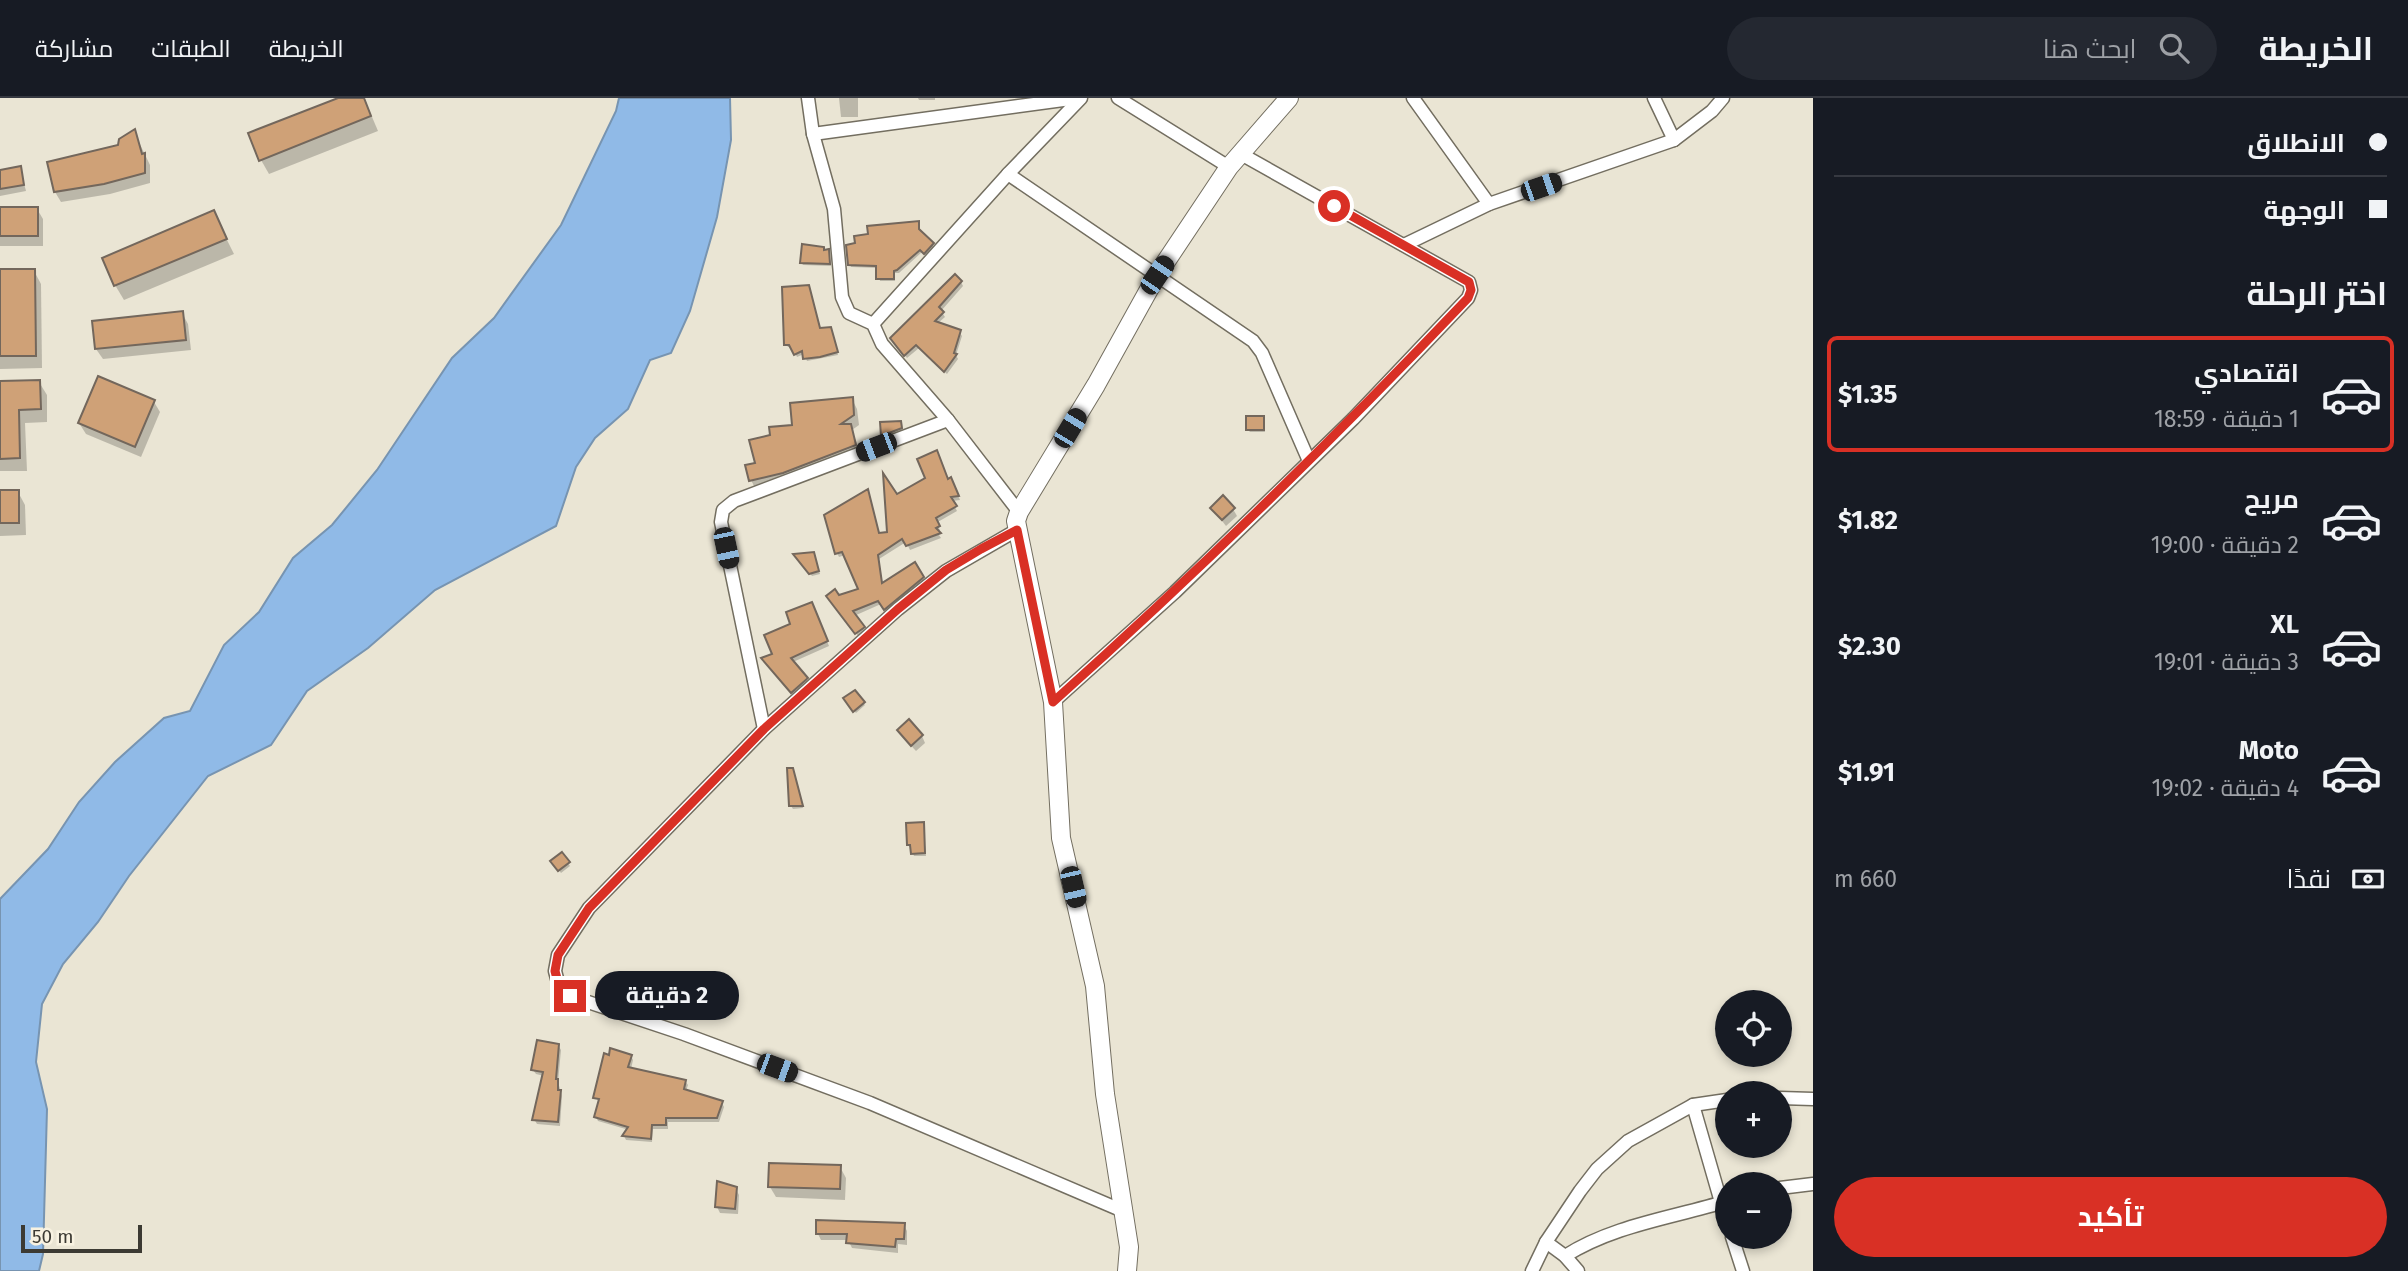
<!DOCTYPE html>
<html lang="ar">
<meta charset="utf-8">
<style>
body{margin:0;font-family:"Fira Sans",Cairo,sans-serif;background:#242831;color:#f1f3f6;direction:rtl;height:100vh;display:flex;flex-direction:column;font-size:26px;white-space:nowrap}
*{box-sizing:border-box;margin:0}
p{font-size:23px;color:#9ea1a6}
.icon{flex:none;width:38px;height:38px;fill:none;stroke:currentColor;stroke-width:2;stroke-linecap:round;stroke-linejoin:round}
.map{position:relative;flex:1;overflow:hidden;direction:ltr}
.sheet{display:flex;flex-direction:column;background:#171b24;width:595px}
.sheet>*{flex:none}
.guide{display:grid;align-content:center;height:154px;padding:0 21px;background:#171b24}
.tools{position:absolute;left:1715px;top:892px;display:grid;gap:14px}
.tools a{display:grid;place-items:center;width:77px;height:77px;border-radius:50%;background:#171b24;box-shadow:0 4px 10px #0003;font-size:35px}
.scale{position:absolute;left:21px;bottom:18px;width:121px;box-sizing:border-box;padding-left:7px;border:4px solid #3c3a33;border-top:0;font-size:19px;line-height:24px;white-space:nowrap;color:#3c3a33;-webkit-text-stroke:5px #f8f2e1;paint-order:stroke}
.end{position:absolute;width:32px;height:32px;margin:-16px;border:9px solid #d93025;background:#fff;box-shadow:0 0 0 4px #fff}
.from{border-radius:50%}
.bubble{position:absolute;height:49px;border-radius:24px;background:#171b24;box-shadow:0 4px 10px #0003;font-size:23px;font-weight:700;line-height:49px;text-align:center;direction:rtl}
.car{position:absolute;width:21px;height:42px;margin:-21px -10px;border-radius:9px;box-shadow:0 0 5px 2px #0007;background:linear-gradient(#222 24%,#8ab4d8 0 40%,#222 0 76%,#8ab4d8 0 86%,#222 0)}
.guide b{display:flex;align-items:center;gap:24px;height:66px;font-size:26px}
.guide b+b{border-top:2px solid #363941}
.guide i{width:18px;height:18px;background:#f1f3f6}
ul{padding:0;list-style:none}
li{display:flex;align-items:center;gap:21px;height:116px;margin:0 14px 10px;padding:0 7px;border:4px solid transparent;border-radius:10px}
li div{flex:1}
li b{display:block;font-size:26px}
li em{font-style:normal;font-weight:700}
li.current{border-color:#d93025}
li>.icon{width:63px;height:63px;stroke-width:1.5}
h2{padding:0 21px;font-size:32px;line-height:84px}
.pay{display:flex;align-items:center;gap:18px;height:77px;padding:0 21px;font-size:26px}
.pay p{margin-inline-start:auto}
.primary-button{display:flex;gap:14px;margin-top:auto;padding:14px 21px}
.primary-button a{flex:1;height:80px;border-radius:42px;background:#d93025;color:#fff;font-size:28px;font-weight:700;line-height:80px;text-align:center}
header{display:flex;align-items:center;gap:42px;box-sizing:border-box;height:98px;padding:0 35px;background:#171b24;border-bottom:2px solid #363941}
header strong{font-size:33px}
nav{display:flex;gap:38px;margin-inline-start:auto;font-size:24px}
.search{width:490px;height:63px;background:#242831;display:flex;align-items:center;gap:18px;box-sizing:border-box;padding:0 24px;border-radius:38px;color:#9ea1a6;font-size:26px}
main{display:flex;flex:1;min-height:0}
.map>svg:first-child{display:block}
</style>
<header>
<strong>الخريطة</strong>
<div class="search"><svg class="icon" aria-label="search" viewBox="0 0 24 24"><circle cx="10" cy="10" r="6"/><path d="M15 15l6 6"/></svg>ابحث هنا</div>
<nav><a>الخريطة</a><a>الطبقات</a><a>مشاركة</a></nav>
</header>
<main>
<section class="sheet">
<div class="guide">
<b><i class="from"></i>الانطلاق</b>
<b><i></i>الوجهة</b>
</div>
<h2>اختر الرحلة</h2>
<ul>
<li class="current"><svg class="icon" aria-label="car" viewBox="0 0 24 24"><path d="M5 17H2v-5l4-1 3-4h7l3 4 3 1v5h-3M9 17h6M6 11h13"/><circle cx="7" cy="17" r="2"/><circle cx="17" cy="17" r="2"/></svg><div><b>اقتصادي</b><p>1 دقيقة · 18:59</p></div><em>$1.35</em></li>
<li><svg class="icon" aria-label="car" viewBox="0 0 24 24"><path d="M5 17H2v-5l4-1 3-4h7l3 4 3 1v5h-3M9 17h6M6 11h13"/><circle cx="7" cy="17" r="2"/><circle cx="17" cy="17" r="2"/></svg><div><b>مريح</b><p>2 دقيقة · 19:00</p></div><em>$1.82</em></li>
<li><svg class="icon" aria-label="car" viewBox="0 0 24 24"><path d="M5 17H2v-5l4-1 3-4h7l3 4 3 1v5h-3M9 17h6M6 11h13"/><circle cx="7" cy="17" r="2"/><circle cx="17" cy="17" r="2"/></svg><div><b>XL</b><p>3 دقيقة · 19:01</p></div><em>$2.30</em></li>
<li><svg class="icon" aria-label="car" viewBox="0 0 24 24"><path d="M5 17H2v-5l4-1 3-4h7l3 4 3 1v5h-3M9 17h6M6 11h13"/><circle cx="7" cy="17" r="2"/><circle cx="17" cy="17" r="2"/></svg><div><b>Moto</b><p>4 دقيقة · 19:02</p></div><em>$1.91</em></li>
</ul>
<div class="pay"><svg class="icon" aria-label="cash" viewBox="0 0 24 24"><path d="M3 7h18v10H3z"/><circle cx="12" cy="12" r="2"/></svg>نقدًا<p>660 m</p></div>
<div class="primary-button"><a>تأكيد</a></div>
</section>
<div class="map">
<svg width="1813" height="1173" viewBox="0 0 1813 1173">
<rect width="100%" height="100%" fill="#eae5d4"/>
<polygon fill="#90bae7" stroke="#7794b1" stroke-width="2" points="619,0 730,0 731,42 717,119 690,213 671,255 650,262 628,311 595,340 576,369 556,428 435,492 368,550 307,593 271,647 208,678 129,778 98,824 63,866 42,906 36,964 47,1011 43,1156 39,1173 0,1173 0,801 48,751 79,704 115,664 164,620 190,613 224,547 259,514 293,460 332,427 377,372 452,260 494,220 561,127 616,13"/>
<g fill="#0003">
<polygon points="343,0 364,0 378,33 269,76 261,62"/>
<polygon points="839,0 858,0 858,19 841,19"/>
<polygon points="918,0 935,0 935,2 919,2"/>
<polygon points="134,34 150,67 150,85 110,96 61,104 55,94 120,49"/>
<polygon points="20,70 26,93 0,98 0,74"/>
<polygon points="0,110 37,111 43,121 43,148 0,148"/>
<polygon points="213,114 234,156 124,202 115,187"/>
<polygon points="918,125 920,134 934,149 926,158 922,154 899,175 895,175 895,183 880,183 878,170 851,169 850,166"/>
<polygon points="823,150 829,155 831,168 803,167 801,164"/>
<polygon points="0,173 34,173 41,186 42,270 0,271"/>
<polygon points="961,184 963,188 941,213 945,219 938,225 959,234 962,238 956,257 958,261 947,276 919,250 907,260 894,244"/>
<polygon points="182,215 188,226 191,252 103,261 96,251"/>
<polygon points="820,232 831,233 838,257 807,263 804,256 797,259 792,249 788,249 786,246"/>
<polygon points="39,284 47,297 47,324 25,325 27,373 0,373 0,285"/>
<polygon points="852,301 857,311 859,327 852,332 861,357 756,392 751,382 772,338"/>
<polygon points="154,304 160,314 141,359 86,336 79,325"/>
<polygon points="1263,319 1265,334 1250,334 1248,332"/>
<polygon points="900,325 905,337 886,344 883,337 882,326"/>
<polygon points="948,383 953,385 960,402 952,403 957,413 936,425 940,432 937,434 941,440 910,452 906,444 879,461 882,487 914,467 925,484 888,515 881,506 854,518 866,534 859,539 831,503 861,492 845,457 839,459 837,455 879,437 889,436 897,398"/>
<polygon points="0,394 18,394 25,407 26,437 0,438"/>
<polygon points="1212,410 1233,411 1237,418 1226,428"/>
<polygon points="796,457 815,459 820,476 812,478"/>
<polygon points="813,511 829,548 793,564 809,585 794,598 766,565 775,557 792,527"/>
<polygon points="845,601 863,605 865,607 856,615"/>
<polygon points="922,638 925,645 916,653 903,639"/>
<polygon points="793,674 803,710 793,711 791,708"/>
<polygon points="923,726 926,758 914,758 909,747"/>
<polygon points="561,756 570,768 561,775 552,763"/>
<polygon points="558,947 561,952 558,984 562,998 560,1028 537,1026 534,1021 544,978 536,976 533,972"/>
<polygon points="631,958 633,962 631,971 685,983 688,987 686,993 722,1005 724,1009 719,1024 668,1024 668,1031 653,1031 652,1044 626,1042 624,1038 629,1032 598,1023 596,1019 600,1004 595,999"/>
<polygon points="840,1069 846,1080 845,1102 776,1099 770,1089"/>
<polygon points="736,1091 739,1097 738,1116 720,1115 717,1109"/>
<polygon points="904,1127 907,1133 907,1147 898,1146 898,1155 852,1150 848,1142 821,1142 818,1136"/>
</g>
<g fill="#cfa177" stroke="#73675c" stroke-width="2">
<polygon points="338,0 364,0 371,18 259,63 248,35"/>
<polygon points="135,31 142,56 145,55 145,75 104,86 54,94 47,64 118,47 119,41"/>
<polygon points="21,68 24,87 0,91 0,72"/>
<rect x="0" y="109" width="38" height="29"/>
<polygon points="214,112 227,141 114,188 102,160"/>
<polygon points="919,123 919,131 934,145 924,156 920,152 897,172 894,173 894,181 876,181 876,168 848,167 846,147 855,145 854,138 868,136 867,128"/>
<polygon points="802,146 824,149 824,152 829,151 830,166 800,165"/>
<polygon points="0,171 35,171 36,258 0,258"/>
<polygon points="955,176 962,183 939,209 944,214 935,223 961,232 954,255 957,256 944,274 916,247 904,258 890,240"/>
<polygon points="809,187 820,230 831,229 838,254 820,259 803,261 802,253 794,257 789,247 784,247 782,189"/>
<polygon points="183,213 186,242 95,251 92,223"/>
<polygon points="98,278 155,302 135,349 78,325"/>
<polygon points="40,282 41,311 19,312 20,360 0,361 0,283"/>
<polygon points="853,299 854,317 841,326 851,326 856,347 783,375 749,383 745,367 755,365 749,342 770,337 769,329 792,327 790,305"/>
<rect x="1246" y="318" width="18" height="14"/>
<polygon points="901,323 902,330 881,338 880,324"/>
<polygon points="937,352 948,381 951,379 959,398 951,399 957,408 936,420 940,428 936,430 941,435 906,448 902,441 878,457 882,485 915,464 924,479 884,512 878,503 853,513 865,529 855,536 826,498 835,491 839,497 858,491 842,454 835,456 824,417 868,391 879,435 887,434 883,375 897,396 925,380 917,361"/>
<rect x="0" y="392" width="19" height="33"/>
<polygon points="1223,397 1235,410 1222,422 1210,410"/>
<polygon points="814,454 819,473 809,476 793,456"/>
<polygon points="812,504 828,543 791,560 808,580 791,595 761,560 772,556 764,537 790,526 786,514"/>
<polygon points="855,592 865,604 853,614 843,600"/>
<polygon points="909,621 923,637 911,648 897,632"/>
<polygon points="787,670 793,670 803,708 789,708"/>
<polygon points="924,724 925,755 911,756 910,747 907,747 906,725"/>
<polygon points="562,754 570,764 558,773 550,763"/>
<polygon points="537,942 559,946 556,981 558,981 558,992 561,992 558,1024 532,1022 543,974 531,972"/>
<polygon points="610,950 632,957 628,969 686,982 684,991 723,1003 717,1020 666,1020 666,1027 652,1027 651,1041 622,1038 628,1029 594,1019 599,1001 593,1000 604,955 609,957"/>
<polygon points="769,1065 841,1067 840,1091 768,1089"/>
<polygon points="717,1083 737,1089 735,1111 715,1109"/>
<polygon points="816,1122 905,1125 904,1141 896,1141 895,1149 846,1145 847,1136 816,1136"/>
</g>
<g fill="none" stroke-linecap="round" stroke-linejoin="round">
<g stroke="#736e60" stroke-width="15">
<g id="street">
<polyline points="808,0 813,36 834,111 842,199 849,215 873,226 882,246 948,322 1019,414"/>
<polyline points="1118,0 1229,69"/>
<polyline points="1413,0 1489,106"/>
<polyline points="1654,0 1674,42"/>
<polyline points="813,36 1078,0"/>
<polyline points="1008,76 1253,243 1262,255 1309,363"/>
<polyline points="1404,147 1489,106 1674,42 1712,13 1723,0"/>
<polyline points="873,226 1008,76 1081,0"/>
<polyline points="1017,432 946,473 898,511 764,631 589,810 558,857 555,873 559,888 570,898 684,936 870,1005 1123,1113"/>
<polyline points="1053,604 1175,494 1353,321 1468,200 1471,192 1469,184 1241,56"/>
<polyline points="764,631 721,424 723,412 734,403 948,322"/>
<polyline points="1780,1000 1813,1001"/>
<polyline points="1693,1007 1727,1125"/>
<polyline points="1780,1090 1813,1086"/>
<polyline points="1732,1139 1743,1173"/>
<polyline points="1546,1144 1565,1158 1578,1173"/>
<path d="M1565 1158C1614 1127 1672 1120 1727 1103"/>
<polyline points="1532,1173 1546,1144 1580,1093 1597,1071 1628,1043 1693,1007 1727,1002"/>
</g>
</g>
<g stroke="#736e60" stroke-width="20">
<polyline id="secondary" points="1127,1173 1129,1149 1105,996 1095,888 1061,740 1053,604 1016,423 1019,414 1096,287 1157,177 1229,69 1289,0"/>
</g>
<use href="#street" stroke="#fff" stroke-width="12"/>
<use href="#secondary" stroke="#fff" stroke-width="18"/>
</g>
<g fill="none" stroke-linecap="round" stroke-linejoin="round">
<path stroke="#d93025" stroke-width="9" d="M570 898 559 888 555 873 558 857 589 810 764 631 898 511 946 472 981 451 1017 432 1053 604C1197 475 1335 340 1468 200L1471 192 1469 184 1334 108"/>
</g>
</svg>
<div class="tools">
<a><svg class="icon" aria-label="locate" viewBox="0 0 24 24"><circle cx="12" cy="12" r="6"/><path d="M12 2v4M12 18v4M2 12h4M18 12h4"/></svg></a>
<a>+</a>
<a>−</a>
</div>
<div class="scale">50 m</div>
<i class="end from" style="left:1334px;top:108px"></i>
<i class="end" style="left:570px;top:898px"></i>
<div class="bubble" style="left:595px;top:873px;width:144px">2 دقيقة</div>
<i class="car" style="left:1541px;top:89px;rotate:71deg"></i>
<i class="car" style="left:1157px;top:177px;rotate:34deg"></i>
<i class="car" style="left:1070px;top:330px;rotate:31deg"></i>
<i class="car" style="left:876px;top:349px;rotate:249deg"></i>
<i class="car" style="left:726px;top:450px;rotate:168deg"></i>
<i class="car" style="left:1073px;top:789px;rotate:167deg"></i>
<i class="car" style="left:777px;top:970px;rotate:110deg"></i>
</div>
</main>
